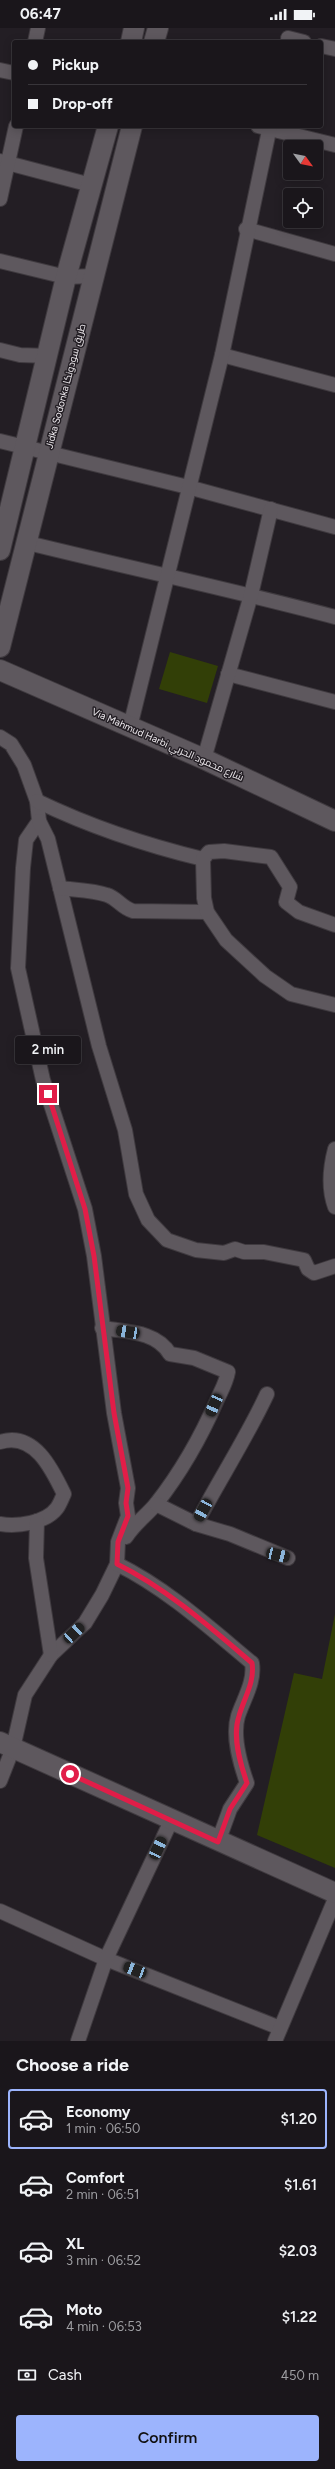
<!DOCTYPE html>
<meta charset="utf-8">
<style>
body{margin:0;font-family:Figtree,Cairo,sans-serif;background:#231f24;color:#f1f3f6;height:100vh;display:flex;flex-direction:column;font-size:15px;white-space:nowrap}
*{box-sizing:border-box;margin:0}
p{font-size:13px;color:#9f9fa3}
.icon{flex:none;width:22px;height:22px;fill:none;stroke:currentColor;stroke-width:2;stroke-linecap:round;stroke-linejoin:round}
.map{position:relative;height:2013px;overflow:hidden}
.drawer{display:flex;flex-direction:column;background:#1a161b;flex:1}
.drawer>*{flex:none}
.guide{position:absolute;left:12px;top:12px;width:311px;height:88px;border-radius:4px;box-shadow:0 2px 10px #0003,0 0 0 1px #38353a;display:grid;align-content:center;height:88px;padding:0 16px;background:#1a161b}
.needle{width:26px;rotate:123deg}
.tools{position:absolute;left:283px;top:112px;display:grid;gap:8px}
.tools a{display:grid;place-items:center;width:40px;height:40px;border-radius:4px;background:#1a161b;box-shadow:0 2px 10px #0003,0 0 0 1px #38353a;font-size:20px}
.end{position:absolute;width:18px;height:18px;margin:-9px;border:5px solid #e11d48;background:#fff;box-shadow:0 0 0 2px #fff}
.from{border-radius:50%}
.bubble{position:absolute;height:28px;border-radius:4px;background:#1a161b;box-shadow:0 2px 10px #0003,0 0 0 1px #38353a;font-size:13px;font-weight:600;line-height:28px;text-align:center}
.car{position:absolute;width:12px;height:24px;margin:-12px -6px;border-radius:5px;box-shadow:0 0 3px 1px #0007;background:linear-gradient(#222 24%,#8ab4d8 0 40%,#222 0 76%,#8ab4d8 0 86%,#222 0)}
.guide b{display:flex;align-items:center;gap:14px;height:38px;font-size:15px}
.guide b+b{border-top:1px solid #38353a}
.guide i{width:10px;height:10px;background:#f1f3f6}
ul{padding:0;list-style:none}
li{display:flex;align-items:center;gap:12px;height:60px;margin:0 8px 6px;padding:0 8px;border:2px solid transparent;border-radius:4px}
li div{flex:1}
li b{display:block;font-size:15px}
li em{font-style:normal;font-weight:600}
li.active{border-color:#9cb4fd}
li>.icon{width:36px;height:36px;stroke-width:1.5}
h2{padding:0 16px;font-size:18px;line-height:48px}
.pay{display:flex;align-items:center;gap:10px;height:44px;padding:0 16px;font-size:15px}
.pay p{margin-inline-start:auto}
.primary-button{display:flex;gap:8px;margin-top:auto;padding:8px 16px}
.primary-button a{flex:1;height:46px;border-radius:4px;background:#9cb4fd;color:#111;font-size:16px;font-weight:600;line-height:46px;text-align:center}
.status{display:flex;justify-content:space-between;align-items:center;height:28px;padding:0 20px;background:#1a161b;direction:ltr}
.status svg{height:11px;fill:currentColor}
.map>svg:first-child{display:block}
</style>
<div class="status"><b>06:47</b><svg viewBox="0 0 49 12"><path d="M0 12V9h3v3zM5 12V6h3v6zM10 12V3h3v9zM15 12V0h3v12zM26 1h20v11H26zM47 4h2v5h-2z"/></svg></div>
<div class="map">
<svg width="335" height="2013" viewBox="0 0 335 2013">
<rect width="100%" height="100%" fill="#231e24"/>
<g fill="#323f07">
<polygon points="170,624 218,638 207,675 159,661"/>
<polygon points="335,1586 335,1840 257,1807 294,1645 322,1651"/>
</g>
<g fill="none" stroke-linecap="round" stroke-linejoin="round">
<g stroke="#3f3a3f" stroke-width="16">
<g id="street">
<polyline points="288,10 304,14"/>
<polyline points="35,14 38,0"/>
<polyline points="321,18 335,21"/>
<polyline points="0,42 14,45"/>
<polyline points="258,98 335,117"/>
<polyline points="0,133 91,157"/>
<polyline points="0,171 16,98"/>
<polyline points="246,201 335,226"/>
<polyline points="0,233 66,249 93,248"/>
<polyline points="0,322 20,327 49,328"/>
<polyline points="222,327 335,357"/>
<polyline points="0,413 188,459 335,499"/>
<path d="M28 515C130 540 233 562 335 589"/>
<polyline points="228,646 335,674"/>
<polyline points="130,699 222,327 270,98"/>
<polyline points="0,709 11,716 24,737 37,773 39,793 26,812 23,840 18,940 43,1052 85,1181 94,1228 114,1385 128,1460 126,1475 128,1488 118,1514 117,1536 102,1567 85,1595 51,1627 25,1667 13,1720 0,1753"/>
<polyline points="204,731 251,567 271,481"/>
<path d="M37 773C91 799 145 817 203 831"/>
<polyline points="39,793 48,811 99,1018 125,1102 136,1166 148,1192 167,1212 196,1222 224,1225 235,1221 244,1224 264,1224 304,1232 308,1241 314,1245 335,1238"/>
<path d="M60 860C75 862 93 862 107 867 117 870 122 880 133 883L207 884"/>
<polyline points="335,897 299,884 286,874 290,859 271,829 224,823 209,824 203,831 204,870 207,884 226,912 265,948 291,966 335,977"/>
<path d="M335 1121C330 1140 328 1160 335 1179"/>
<path d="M102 1300C127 1304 156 1303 170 1326L194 1330 228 1344C226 1355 221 1363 217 1372 201 1409 181 1444 156 1476 146 1488 135 1495 126 1509"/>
<path d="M0 1414C34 1403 52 1441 64 1466 62 1470 60 1476 57 1480 46 1495 17 1499 0 1496"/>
<polyline points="156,1476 196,1496 230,1506 288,1530"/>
<polyline points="37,1493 36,1530 51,1627"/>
<path d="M196 1496C219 1452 246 1411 267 1366"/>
<path d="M117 1536C166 1560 210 1600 252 1635 255 1654 244 1670 238 1688 232 1708 240 1735 247 1755L230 1781 218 1814"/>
<polyline points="0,1883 106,1931 280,2000"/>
<polyline points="78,2013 106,1931 171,1793"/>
<polyline points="275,2013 335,1871"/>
</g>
</g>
<g stroke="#3f3a3f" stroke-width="22">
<g id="secondary">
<polyline points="131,14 134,0"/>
<polyline points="154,14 158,0"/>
<polyline points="0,522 66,249 108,98"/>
<polyline points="0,619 132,98"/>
<polyline points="0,642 204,731 335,793"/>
<polyline points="0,1714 335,1865"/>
</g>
</g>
<use href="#street" stroke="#5e585e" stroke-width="14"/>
<use href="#secondary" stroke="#5e585e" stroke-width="20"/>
</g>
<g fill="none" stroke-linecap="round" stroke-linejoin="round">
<path stroke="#e11d48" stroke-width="5" d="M48 1066 85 1181 94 1228 114 1385 128 1460 126 1475 128 1488 118 1514 117 1536C166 1560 210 1599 252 1635 255 1654 244 1670 239 1688 232 1708 240 1735 247 1755L230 1781 218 1814 70 1746"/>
</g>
<g text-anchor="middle" stroke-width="3" stroke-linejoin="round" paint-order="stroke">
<g font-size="10" fill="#f0ecf0" stroke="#231e24">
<text transform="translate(65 358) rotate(-75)" y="4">Jidka Sodonka طريق سودونكا</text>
<text transform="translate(168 716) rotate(24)" y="4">Via Mahmud Harbi شارع محمود الحربي</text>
</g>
</g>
</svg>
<div class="tools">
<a><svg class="needle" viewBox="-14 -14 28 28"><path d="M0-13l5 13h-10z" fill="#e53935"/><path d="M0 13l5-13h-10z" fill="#9f9fa3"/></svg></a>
<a><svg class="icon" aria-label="locate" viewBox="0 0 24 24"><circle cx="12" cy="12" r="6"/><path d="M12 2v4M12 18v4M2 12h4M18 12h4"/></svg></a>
</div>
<i class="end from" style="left:70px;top:1746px"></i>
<i class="end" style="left:48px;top:1066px"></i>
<div class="bubble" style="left:15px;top:1008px;width:66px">2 min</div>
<i class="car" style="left:128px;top:1304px;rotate:279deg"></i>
<i class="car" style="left:214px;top:1377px;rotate:204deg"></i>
<i class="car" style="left:203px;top:1482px;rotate:208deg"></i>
<i class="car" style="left:278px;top:1527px;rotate:103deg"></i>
<i class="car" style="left:74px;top:1605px;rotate:47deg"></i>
<i class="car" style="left:158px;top:1820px;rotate:25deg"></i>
<i class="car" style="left:135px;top:1942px;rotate:291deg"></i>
<div class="guide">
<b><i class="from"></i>Pickup</b>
<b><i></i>Drop-off</b>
</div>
</div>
<section class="drawer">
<h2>Choose a ride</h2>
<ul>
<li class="active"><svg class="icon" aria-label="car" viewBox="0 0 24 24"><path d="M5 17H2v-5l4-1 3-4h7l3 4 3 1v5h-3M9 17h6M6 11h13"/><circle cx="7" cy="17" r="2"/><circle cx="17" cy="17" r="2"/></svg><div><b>Economy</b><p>1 min · 06:50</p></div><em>$1.20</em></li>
<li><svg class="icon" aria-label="car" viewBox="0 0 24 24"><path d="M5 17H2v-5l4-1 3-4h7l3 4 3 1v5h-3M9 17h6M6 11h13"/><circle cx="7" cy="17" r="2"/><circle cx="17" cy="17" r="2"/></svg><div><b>Comfort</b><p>2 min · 06:51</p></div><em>$1.61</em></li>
<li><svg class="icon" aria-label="car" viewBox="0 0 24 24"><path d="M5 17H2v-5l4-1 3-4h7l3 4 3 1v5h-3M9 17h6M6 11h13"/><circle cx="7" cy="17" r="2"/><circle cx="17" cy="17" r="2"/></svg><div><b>XL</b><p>3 min · 06:52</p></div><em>$2.03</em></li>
<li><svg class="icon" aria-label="car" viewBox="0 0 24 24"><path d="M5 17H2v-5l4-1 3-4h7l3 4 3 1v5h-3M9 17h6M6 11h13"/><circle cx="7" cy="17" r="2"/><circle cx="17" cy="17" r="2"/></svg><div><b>Moto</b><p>4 min · 06:53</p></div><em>$1.22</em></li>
</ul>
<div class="pay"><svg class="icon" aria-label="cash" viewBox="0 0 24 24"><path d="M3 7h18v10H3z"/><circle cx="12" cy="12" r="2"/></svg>Cash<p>450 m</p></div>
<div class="primary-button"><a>Confirm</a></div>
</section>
